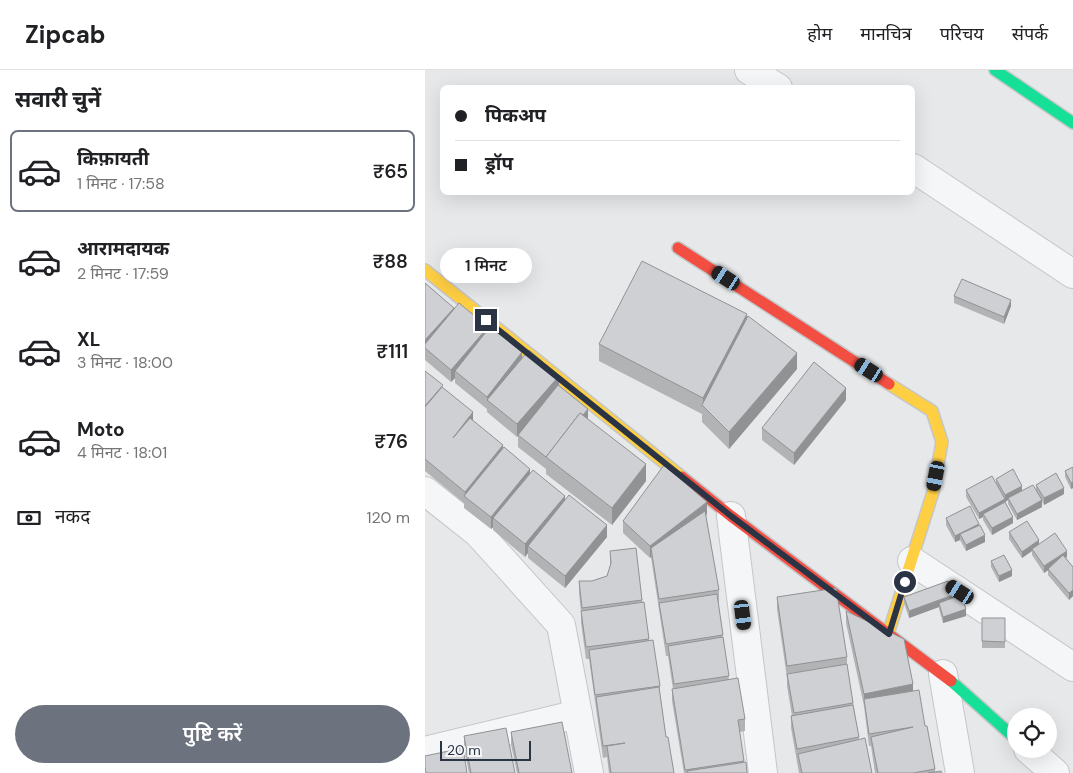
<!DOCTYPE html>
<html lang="hi">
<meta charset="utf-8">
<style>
body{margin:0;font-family:"DM Sans","Noto Sans Devanagari",sans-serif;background:#f2f2f2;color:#202124;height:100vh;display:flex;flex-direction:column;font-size:19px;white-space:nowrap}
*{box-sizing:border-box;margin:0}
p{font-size:16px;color:#757577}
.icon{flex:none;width:28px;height:28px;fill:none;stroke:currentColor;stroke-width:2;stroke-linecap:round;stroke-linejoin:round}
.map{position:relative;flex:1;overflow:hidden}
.side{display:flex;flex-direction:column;background:#fff;width:425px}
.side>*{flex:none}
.banner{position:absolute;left:15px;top:15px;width:475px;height:110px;border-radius:8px;box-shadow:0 5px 20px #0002;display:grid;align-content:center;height:110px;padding:0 15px;background:#fff}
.tools{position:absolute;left:582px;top:638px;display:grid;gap:10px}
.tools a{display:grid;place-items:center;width:50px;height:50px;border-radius:50%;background:#fff;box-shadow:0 5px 20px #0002;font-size:25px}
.scale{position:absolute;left:15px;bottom:12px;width:91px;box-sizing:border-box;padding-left:5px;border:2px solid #2b3445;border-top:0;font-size:14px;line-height:18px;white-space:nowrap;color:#2b3445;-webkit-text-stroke:4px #f4f6f9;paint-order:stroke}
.end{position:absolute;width:22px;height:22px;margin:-11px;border:6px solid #2b3445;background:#fff;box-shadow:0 0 0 2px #fff}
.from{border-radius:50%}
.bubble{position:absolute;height:35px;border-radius:18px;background:#fff;box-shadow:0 5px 20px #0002;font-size:16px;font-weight:600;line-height:35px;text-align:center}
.car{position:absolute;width:15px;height:30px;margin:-15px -8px;border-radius:6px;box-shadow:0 0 4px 1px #0007;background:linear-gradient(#222 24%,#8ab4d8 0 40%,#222 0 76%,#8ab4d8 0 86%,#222 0)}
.banner b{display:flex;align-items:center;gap:18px;height:48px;font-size:19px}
.banner b+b{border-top:1px solid #e0e0e0}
.banner i{width:12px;height:12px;background:#202124}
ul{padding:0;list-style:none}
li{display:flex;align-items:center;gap:15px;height:82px;margin:0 10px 8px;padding:0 5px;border:2px solid transparent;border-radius:8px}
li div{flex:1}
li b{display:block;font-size:19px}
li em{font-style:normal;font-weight:600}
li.current{border-color:#6c737f}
li>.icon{width:45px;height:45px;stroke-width:1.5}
h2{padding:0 15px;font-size:22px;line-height:60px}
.pay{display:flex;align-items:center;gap:12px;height:55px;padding:0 15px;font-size:19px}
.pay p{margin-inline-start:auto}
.cta{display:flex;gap:10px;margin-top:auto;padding:10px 15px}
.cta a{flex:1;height:58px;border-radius:30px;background:#6c737f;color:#fff;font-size:20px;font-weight:600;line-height:58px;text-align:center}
header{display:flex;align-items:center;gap:30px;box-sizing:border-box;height:70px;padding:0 25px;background:#fff;border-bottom:1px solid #e0e0e0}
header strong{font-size:24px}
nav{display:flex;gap:28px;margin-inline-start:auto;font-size:18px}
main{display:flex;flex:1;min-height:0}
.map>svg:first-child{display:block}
</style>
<header>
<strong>Zipcab</strong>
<nav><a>होम</a><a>मानचित्र</a><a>परिचय</a><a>संपर्क</a></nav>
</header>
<main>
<section class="side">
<h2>सवारी चुनें</h2>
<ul>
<li class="current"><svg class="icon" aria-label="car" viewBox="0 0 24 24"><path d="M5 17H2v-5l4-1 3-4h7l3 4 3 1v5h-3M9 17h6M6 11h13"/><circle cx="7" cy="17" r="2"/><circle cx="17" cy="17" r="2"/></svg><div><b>किफ़ायती</b><p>1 मिनट · 17:58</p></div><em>₹65</em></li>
<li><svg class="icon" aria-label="car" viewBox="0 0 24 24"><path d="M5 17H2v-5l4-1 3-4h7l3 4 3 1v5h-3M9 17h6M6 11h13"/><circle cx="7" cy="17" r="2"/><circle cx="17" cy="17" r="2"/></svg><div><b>आरामदायक</b><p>2 मिनट · 17:59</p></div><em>₹88</em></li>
<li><svg class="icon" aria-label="car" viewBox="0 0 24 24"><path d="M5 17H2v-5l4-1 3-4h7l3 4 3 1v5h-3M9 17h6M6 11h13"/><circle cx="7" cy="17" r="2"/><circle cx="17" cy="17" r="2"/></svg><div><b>XL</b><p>3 मिनट · 18:00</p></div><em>₹111</em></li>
<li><svg class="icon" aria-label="car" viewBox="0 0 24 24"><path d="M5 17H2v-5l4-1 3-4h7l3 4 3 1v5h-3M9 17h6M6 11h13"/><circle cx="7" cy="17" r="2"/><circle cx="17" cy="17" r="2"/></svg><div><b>Moto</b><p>4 मिनट · 18:01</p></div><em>₹76</em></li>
</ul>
<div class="pay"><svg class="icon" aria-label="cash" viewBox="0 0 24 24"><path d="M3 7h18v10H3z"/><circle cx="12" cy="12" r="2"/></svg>नकद<p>120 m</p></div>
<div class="cta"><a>पुष्टि करें</a></div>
</section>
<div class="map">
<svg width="648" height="703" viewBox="0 0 648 703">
<rect width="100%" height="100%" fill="#e6e8ea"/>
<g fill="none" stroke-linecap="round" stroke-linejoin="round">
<g stroke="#c4c6c8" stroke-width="30">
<g id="street">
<polyline points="324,0 353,18"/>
<polyline points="488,98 648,204"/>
<polyline points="0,421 53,463 136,555 164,703"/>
<polyline points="306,446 338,703"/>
<polyline points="487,491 648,597"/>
<polyline points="518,604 535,703"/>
<polyline points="603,679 630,703"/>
<polyline points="0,681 153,644"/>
</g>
</g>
<g stroke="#c4c6c8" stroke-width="14">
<g id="fast">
<polyline points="570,0 648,53"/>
<polyline points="526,611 591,669"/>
</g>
</g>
<g stroke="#c4c6c8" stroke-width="14">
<g id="slow">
<polyline points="0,200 257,407"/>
<polyline points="463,564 508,422 517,372 507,341 464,314"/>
</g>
</g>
<g stroke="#c4c6c8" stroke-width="14">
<g id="jam">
<polyline points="253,178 464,314"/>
<polyline points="257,407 306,446 526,611"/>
</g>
</g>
<use href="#street" stroke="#f5f6f7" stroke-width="28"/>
<use href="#fast" stroke="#16e098" stroke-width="11"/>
<use href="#slow" stroke="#ffcf43" stroke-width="11"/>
<use href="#jam" stroke="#f24e42" stroke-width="11"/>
</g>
<g fill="#b1b3b5">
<polygon points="0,213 29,240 63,260 97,288 134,316 163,349 221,411 187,455 121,404 121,399 93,377 93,365 92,367 62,342 62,338 62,339 30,313 30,308 26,312 0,290"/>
<polygon points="529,226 586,236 579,254 529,233"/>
<polygon points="322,247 372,299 304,379 277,352 277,344 174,291 174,274"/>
<polygon points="0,301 18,318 48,351 78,377 105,403 140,430 182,467 140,518 103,488 103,483 100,487 68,460 68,457 66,459 39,438 39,433 0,401"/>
<polygon points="421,330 369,395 337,370 337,358"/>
<polygon points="648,397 648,418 646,419 640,407 640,401"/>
<polygon points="571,409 597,420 611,420 611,415 639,424 619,435 617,431 617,437 592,450 583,434 583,430 580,432 580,431 588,453 567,465 558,450 558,447 554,449 541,427 541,420 571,414"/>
<polygon points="282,444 281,446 294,520 294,532 293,533 304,610 320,649 320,661 314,662 319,692 322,703 259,703 247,631 247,619 248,619 243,586 241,586 226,487 225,488 198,463 198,451"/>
<polygon points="521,448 554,455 560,472 541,481 535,470 530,472 521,455"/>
<polygon points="584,462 614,474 642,487 641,488 648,497 648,526 644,530 623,505 623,500 619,503 607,485 607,481 597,488 584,469"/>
<polygon points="185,481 217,530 224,571 235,616 235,623 241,667 249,703 184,703 182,687 178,688 164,589 161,589 156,553 156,542 154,523 154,511 167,511 182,506 185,496"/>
<polygon points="566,491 587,506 574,512 566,497"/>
<polygon points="352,527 422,587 422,594 434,669 447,703 374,703 366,658 366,646 367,646 362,616 362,608 352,539"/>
<polygon points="479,527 528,528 541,546 518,553 514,539 514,537 484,548 479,533"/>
<polygon points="421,541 488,621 500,656 510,699 510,702 517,703 450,703 446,676 444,676 439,636 421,553"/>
<rect x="557" y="548" width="23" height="30"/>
<polygon points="86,662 147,703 92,703 86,674"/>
<polygon points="39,666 90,703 44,703 39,678"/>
</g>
<g fill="#909294">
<polygon points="586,230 586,236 579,254 579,247"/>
<polygon points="29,238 29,250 0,278 0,270"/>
<polygon points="322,244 322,261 278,336 278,328"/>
<polygon points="63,257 63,269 30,301 30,308 26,312 26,300"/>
<polygon points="97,282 97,294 62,330 62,339 62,327"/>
<polygon points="372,283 372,299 304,379 304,362"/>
<polygon points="134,306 134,318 92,367 92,354"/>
<polygon points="421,318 421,330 369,395 369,383"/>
<polygon points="163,339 163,351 123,389"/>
<polygon points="48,342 48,354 28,368"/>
<polygon points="78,375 78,387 40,426 40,422"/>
<polygon points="221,394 221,411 187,455 187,438"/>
<polygon points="105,399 105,411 68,448 68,457 66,459 66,447"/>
<polygon points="648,412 648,418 646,419 646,413"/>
<polygon points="597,416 597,422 583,428 583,430 580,432 580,425"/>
<polygon points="639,418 639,424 619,435 619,428"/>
<polygon points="140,426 140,438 103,476 103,483 100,487 100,474"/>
<polygon points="580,429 580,436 558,444 558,447 554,449 554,443"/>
<polygon points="617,430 617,437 592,450 592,444"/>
<polygon points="282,432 282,444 227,486 226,478 226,487 225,488 225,476"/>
<polygon points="588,447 588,453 567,465 567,458"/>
<polygon points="554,454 554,460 535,464 535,470 530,472 530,466"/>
<polygon points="182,455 182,467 140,518 140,506"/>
<polygon points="560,465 560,472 541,481 541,475"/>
<polygon points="614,470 614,476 607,479 607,481 597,488 597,482"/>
<polygon points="642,481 642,487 619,503 619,496"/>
<polygon points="587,500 587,506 574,512 574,506"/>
<polygon points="648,520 648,526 644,530 644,523"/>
<polygon points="528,525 528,531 514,533 514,537 484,548 484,541"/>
<polygon points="541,539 541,546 518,553 518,547"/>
<polygon points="488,614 488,626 439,629 439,637 439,624"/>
</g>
<g fill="#ced0d3" stroke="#909294">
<polygon points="217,191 322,244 278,328 174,274"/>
<polygon points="537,209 586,230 579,247 529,226"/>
<polygon points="0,213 29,238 0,270"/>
<polygon points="34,233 63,257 26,300 0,278 0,274"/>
<polygon points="323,246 372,283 304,362 277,335"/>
<polygon points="65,257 97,282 62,327 30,301"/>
<polygon points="104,280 134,306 92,354 62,330"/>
<polygon points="389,292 421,318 369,383 337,358"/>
<polygon points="0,301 18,315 0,336"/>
<polygon points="133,315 163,339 158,345 155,343 121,387 93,365"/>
<polygon points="17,317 48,342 28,368 45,348 78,375 40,422 0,389 0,337"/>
<polygon points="155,343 221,394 187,438 121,387"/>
<polygon points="79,377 105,399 66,447 39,426"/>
<polygon points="239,395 282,432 225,476 198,451"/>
<polygon points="648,397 648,412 646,413 640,401"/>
<polygon points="588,399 597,416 580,425 571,409"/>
<polygon points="108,400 140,426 100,474 68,448"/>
<polygon points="631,403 639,418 619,428 611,415"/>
<polygon points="567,406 580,429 554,443 541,420"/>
<polygon points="608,415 617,430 592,444 583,428"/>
<polygon points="144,425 182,455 140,506 103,476"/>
<polygon points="580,432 588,447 567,458 558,444"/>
<polygon points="545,436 554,454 530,466 521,448"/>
<polygon points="280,441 294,520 234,529 226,478"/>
<polygon points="602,451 614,470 597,482 584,462"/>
<polygon points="555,455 560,465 541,475 535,464"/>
<polygon points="630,463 642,481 619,496 607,479"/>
<polygon points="211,478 217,530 157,538 154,511 167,511 182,506 186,493 185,481"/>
<polygon points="579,485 587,500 574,506 566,491"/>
<polygon points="638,485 648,497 648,520 644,523 623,499"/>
<polygon points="523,511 528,525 484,541 479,527"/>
<polygon points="411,518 422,587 362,596 352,527"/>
<polygon points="292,524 298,565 241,574 234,533"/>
<polygon points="536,525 541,539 518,547 514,533"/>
<polygon points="219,532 224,569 161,577 156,541"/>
<polygon points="421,541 479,569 488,614 439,624"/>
<polygon points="557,548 580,548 580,572 557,571"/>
<polygon points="298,567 304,606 249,614 243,576"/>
<polygon points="228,570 235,616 170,625 164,580"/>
<polygon points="422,594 428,633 369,643 362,604"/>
<polygon points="313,608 320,649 313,650 319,691 260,700 247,619"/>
<polygon points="234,617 241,667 243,667 249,703 186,703 182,676 200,673 178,676 171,627"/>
<polygon points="494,620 500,656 502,656 510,699 488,703 453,703 446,667 488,657 444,664 439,629"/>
<polygon points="428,635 434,667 372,679 366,646"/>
<polygon points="137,652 147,703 94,703 86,662"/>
<polygon points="81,658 90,703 46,703 39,666"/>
<polygon points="440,668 447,703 377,703 373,684"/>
<polygon points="38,678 42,703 1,703 0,697 0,686"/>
<polygon points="321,692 322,703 263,703 262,701"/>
<polygon points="516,701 517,703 503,703"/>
</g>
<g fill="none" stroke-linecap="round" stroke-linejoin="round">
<polyline stroke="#2b3445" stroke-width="6" points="61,250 306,446 464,564 480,512"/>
</g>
</svg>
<div class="tools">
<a><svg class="icon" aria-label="locate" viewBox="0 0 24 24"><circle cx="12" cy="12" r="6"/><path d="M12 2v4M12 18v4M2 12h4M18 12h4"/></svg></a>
</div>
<div class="scale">20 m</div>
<i class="end from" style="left:480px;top:512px"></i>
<i class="end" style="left:61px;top:250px"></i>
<div class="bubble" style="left:15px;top:178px;width:92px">1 मिनट</div>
<i class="car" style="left:301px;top:208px;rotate:303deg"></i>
<i class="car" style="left:444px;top:300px;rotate:303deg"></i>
<i class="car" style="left:511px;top:406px;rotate:191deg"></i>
<i class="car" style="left:535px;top:522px;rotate:303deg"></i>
<i class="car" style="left:318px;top:545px;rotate:173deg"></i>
<div class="banner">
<b><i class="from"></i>पिकअप</b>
<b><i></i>ड्रॉप</b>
</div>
</div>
</main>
